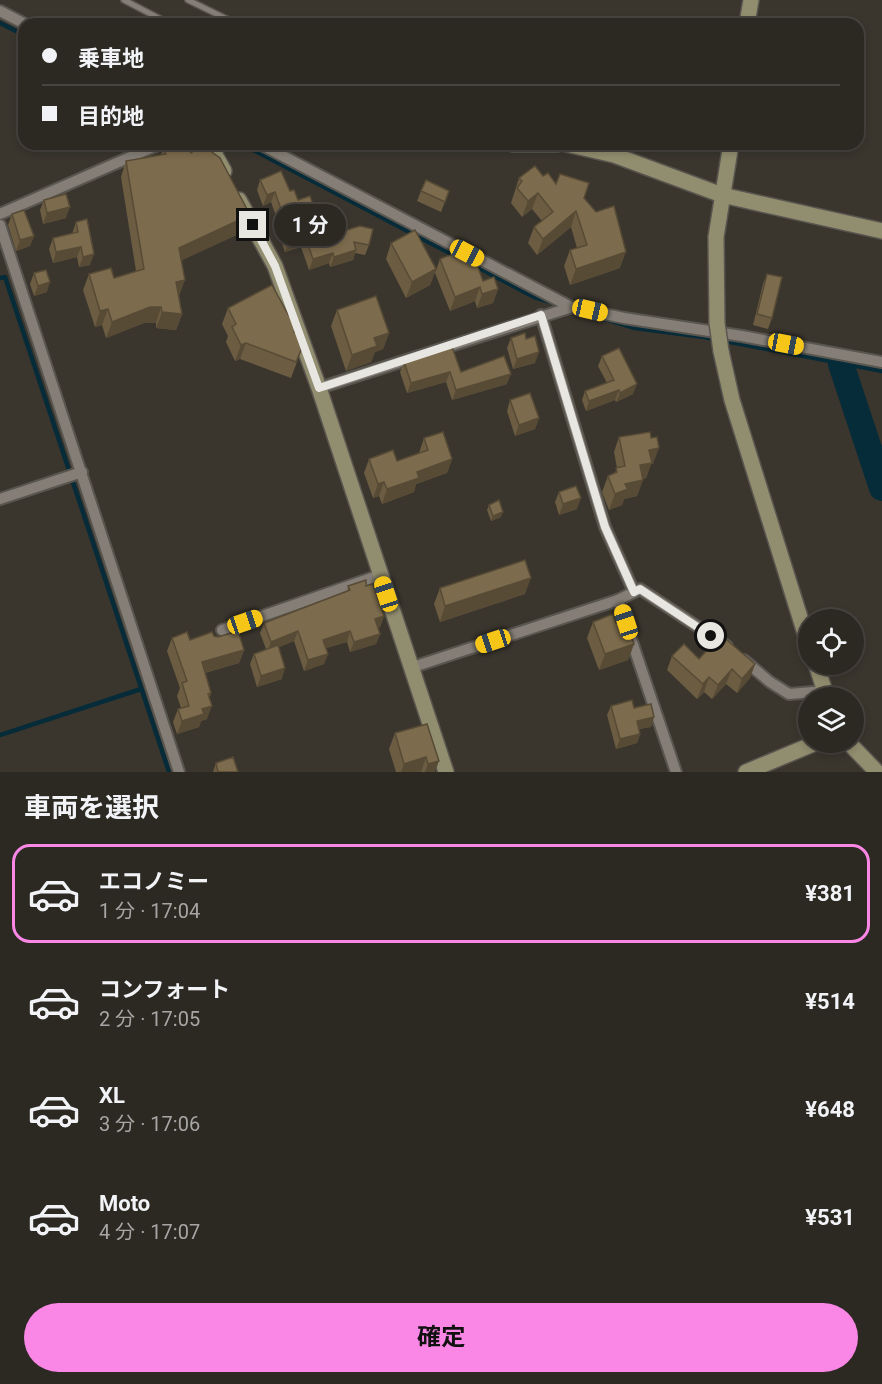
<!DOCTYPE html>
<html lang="ja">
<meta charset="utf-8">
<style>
body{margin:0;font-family:Roboto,"Noto Sans JP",sans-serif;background:#38342f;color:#f1f3f6;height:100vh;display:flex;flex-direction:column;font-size:22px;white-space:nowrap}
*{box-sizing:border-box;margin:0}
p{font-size:20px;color:#a6a6a5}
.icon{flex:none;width:33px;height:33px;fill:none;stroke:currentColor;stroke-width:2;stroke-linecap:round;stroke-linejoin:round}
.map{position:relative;height:772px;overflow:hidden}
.panel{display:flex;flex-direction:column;background:#2c2822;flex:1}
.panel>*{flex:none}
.top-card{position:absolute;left:18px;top:18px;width:846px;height:132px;border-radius:18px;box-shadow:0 3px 9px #0003,0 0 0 2px #484440;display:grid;align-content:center;height:132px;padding:0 24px;background:#2c2822}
.controls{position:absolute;left:798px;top:609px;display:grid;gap:12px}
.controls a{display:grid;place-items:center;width:66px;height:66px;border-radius:50%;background:#2c2822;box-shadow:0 3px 9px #0003,0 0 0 2px #484440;font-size:30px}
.end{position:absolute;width:27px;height:27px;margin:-14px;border:8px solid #e8e6e1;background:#111;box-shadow:0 0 0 3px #111}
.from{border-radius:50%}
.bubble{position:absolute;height:42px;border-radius:21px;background:#2c2822;box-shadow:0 3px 9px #0003,0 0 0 2px #484440;font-size:20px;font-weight:700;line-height:42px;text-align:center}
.car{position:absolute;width:18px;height:36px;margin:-18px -9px;border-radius:8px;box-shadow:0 0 4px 2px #0007;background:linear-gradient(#f5c518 24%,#345 0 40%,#f5c518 0 76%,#345 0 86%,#f5c518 0)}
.top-card b{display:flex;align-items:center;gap:21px;height:57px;font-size:22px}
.top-card b+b{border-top:2px solid #484440}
.top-card i{width:15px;height:15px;background:#f1f3f6}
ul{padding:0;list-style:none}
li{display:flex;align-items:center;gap:18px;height:99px;margin:0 12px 9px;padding:0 12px;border:3px solid transparent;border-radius:18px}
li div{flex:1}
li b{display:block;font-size:22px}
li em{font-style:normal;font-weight:700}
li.selected{border-color:#fa87e6}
li>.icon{width:54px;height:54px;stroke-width:1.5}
h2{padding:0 24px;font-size:27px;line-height:72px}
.cta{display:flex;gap:12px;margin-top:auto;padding:12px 24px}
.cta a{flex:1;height:69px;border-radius:36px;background:#fa87e6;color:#111;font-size:24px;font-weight:700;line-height:69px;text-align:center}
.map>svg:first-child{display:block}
</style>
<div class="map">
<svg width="882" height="772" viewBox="0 0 882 772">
<rect width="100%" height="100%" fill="#3a362e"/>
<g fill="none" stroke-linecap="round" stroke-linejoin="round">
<g stroke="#062b39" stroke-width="4.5">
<polyline points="0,23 24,35"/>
<polyline points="242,144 457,257"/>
<polyline points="464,260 534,297 554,303"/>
<polyline points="0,278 5,277 169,772"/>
<polyline points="605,319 635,328 704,337 882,371"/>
<polyline points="0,735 141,689"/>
</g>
<polyline stroke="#062b39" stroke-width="26" points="841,364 882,488"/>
<g stroke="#59554f" stroke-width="8">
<g id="lane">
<polyline points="124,0 170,24"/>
<polyline points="188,0 237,24"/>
</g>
</g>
<g stroke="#59554f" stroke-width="14">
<g id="street">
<polyline points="0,11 25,24"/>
<polyline points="260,144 571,307"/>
<polyline points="0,214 160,144"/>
<polyline points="0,225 179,772"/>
<polyline points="541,315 605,527 634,592"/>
<polyline points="319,388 572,307 624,318 742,336 882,362"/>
<polyline points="0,499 82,472"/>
<polyline points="618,600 676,772"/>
<polyline points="222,630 380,575"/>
<polyline points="744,660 770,682 789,694 825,691"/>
<polyline points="410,668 618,600 640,589 727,646"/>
</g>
</g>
<g stroke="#59554f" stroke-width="18">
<g id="secondary">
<polyline points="747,24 751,0"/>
<polyline points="209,144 224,171"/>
<polyline points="513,144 558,144"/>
<polyline points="566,144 614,155 722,195 882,231"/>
<polyline points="239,200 275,266 319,388 446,772"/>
<polyline points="716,237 731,144"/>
<polyline points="721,351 732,400 808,643"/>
<polyline points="816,664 827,698"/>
<polyline points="848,742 877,772"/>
<polyline points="746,772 818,742"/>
</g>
</g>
<use href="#lane" stroke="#847e76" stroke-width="5"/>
<use href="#street" stroke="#847e76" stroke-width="10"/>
<use href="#secondary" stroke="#918d6f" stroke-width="15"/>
<g stroke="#59554f" stroke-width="18" stroke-linecap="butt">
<polyline id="secondary-bridge" points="716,237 717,323 721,351"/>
</g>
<use href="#secondary-bridge" stroke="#918d6f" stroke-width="15"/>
</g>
<g fill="#6b5c42">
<polygon points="163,149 191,153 250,215 245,231 182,260 179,296 182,314 176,330 156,328 156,323 144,323 106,338 102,325 95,327 83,290 89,274 114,278 136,271 121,177 126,161 161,155"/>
<polygon points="519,178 556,183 584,198 620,268 570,285 564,266 570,250 577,248 571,227 537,255 528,243 534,227 542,221 532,209 522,217 511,203"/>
<polygon points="260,180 290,191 298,200 317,217 327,236 369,245 365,255 355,253 353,260 330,267 329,263 309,270 301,247 285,252 280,238 282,233 271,202 263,206 257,190"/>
<polygon points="421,191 449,191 441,212 417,201"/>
<polygon points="44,200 66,218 43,224 40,210"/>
<polygon points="12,214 34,236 30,246 16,251 8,225"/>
<polygon points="76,222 90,265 79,267 77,257 53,263 49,249 53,238 72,234"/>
<polygon points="391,243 436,269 430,285 406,298 386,259"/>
<polygon points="463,258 470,264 483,281 498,289 493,303 477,308 475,301 450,311 435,273 440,259"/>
<polygon points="34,273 47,292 34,296 30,284"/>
<polygon points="767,274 772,318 768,329 753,325 763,284"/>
<polygon points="228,308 294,332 304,343 291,378 240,359 235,361 226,342 228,336 222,324"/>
<polygon points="337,310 389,333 383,349 375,352 371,362 346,371 331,326"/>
<polygon points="511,338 535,363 513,369 507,348"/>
<polygon points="602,356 633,394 616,402 615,400 586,411 582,400 585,391 607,383 598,366"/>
<polygon points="404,362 461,372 507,384 452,400 446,382 407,393 400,372"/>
<polygon points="510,400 539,418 535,429 515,436 507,411"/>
<polygon points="619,437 653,464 651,464 646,478 643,479 637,496 624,499 622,505 609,510 602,492 608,476 615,473 617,468 614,452"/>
<polygon points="424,438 452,459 447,473 416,484 414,492 382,504 379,496 373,498 364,473 369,459 397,461 419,453"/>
<polygon points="559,492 577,509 559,515 555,502"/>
<polygon points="489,505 501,517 491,521 487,510"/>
<polygon points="348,586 366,586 384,616 380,627 378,628 380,634 376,644 350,652 347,642 326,648 328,654 324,664 304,671 294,641 279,647 282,679 257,687 250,664 254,654 266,649 260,633 264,623 347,591"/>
<polygon points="440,588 525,594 440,622 434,604"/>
<polygon points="593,622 616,623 634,644 628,660 599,670 587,638"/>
<polygon points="214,636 244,650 239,663 205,673 211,693 209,699 207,719 201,721 199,727 177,734 173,722 178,709 181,708 177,696 180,688 167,651 172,638 190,640"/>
<polygon points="672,656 699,659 755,664 750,678 737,693 726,684 712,699 704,692 697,699 667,670"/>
<polygon points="611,706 654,717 651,727 639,729 640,734 637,743 616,749 607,715"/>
<polygon points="427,724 435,772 396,772 389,749 395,733"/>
<polygon points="216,763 238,772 213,772"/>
</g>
<g fill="#574b36">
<polygon points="275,192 271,202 263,206 267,195"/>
<polygon points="538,193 532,209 522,217 528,201"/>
<polygon points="70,207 66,218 43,224 47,213"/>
<polygon points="576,211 571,227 537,255 543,239"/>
<polygon points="250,215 245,231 174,264 179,248"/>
<polygon points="34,236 30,246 16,251 20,240"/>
<polygon points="305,236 301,247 285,252 289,241"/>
<polygon points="81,247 77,257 53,263 56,252"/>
<polygon points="356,250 353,260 330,267 334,257"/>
<polygon points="626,252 620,268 570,285 576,269"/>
<polygon points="333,253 329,263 309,270 313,259"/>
<polygon points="94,254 90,265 79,267 83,257"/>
<polygon points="436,269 430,285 406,298 412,282"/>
<polygon points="185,280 179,296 170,297 176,282"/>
<polygon points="50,282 47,292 34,296 38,286"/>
<polygon points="480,287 475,301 450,311 455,297"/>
<polygon points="498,289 493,303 477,308 482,294"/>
<polygon points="150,307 161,307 156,323 144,323 106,338 112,322"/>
<polygon points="108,309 102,325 95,327 100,311"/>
<polygon points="162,312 182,314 176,330 156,328"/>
<polygon points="389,333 383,349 375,352 371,362 346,371 352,355 374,338"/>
<polygon points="246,343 240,359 235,361 241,345"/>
<polygon points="539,352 535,363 513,369 517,359"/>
<polygon points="450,372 446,382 407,393 411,383"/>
<polygon points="511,374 507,384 452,400 456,390"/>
<polygon points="637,384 633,394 616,402 620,393"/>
<polygon points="619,390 615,400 586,411 589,401"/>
<polygon points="539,418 535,429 515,436 519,425"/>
<polygon points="659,448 653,464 651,464 646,478 634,481 640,465 649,450"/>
<polygon points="452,459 447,473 416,484 414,492 382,504 387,489 417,472"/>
<polygon points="643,480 637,496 624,499 622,505 609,510 615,494 625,484"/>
<polygon points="384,482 379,496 373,498 378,484"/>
<polygon points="581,498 577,509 559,515 563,504"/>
<polygon points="503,512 501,517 491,521 493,516"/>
<polygon points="531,578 525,594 440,622 445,606"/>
<polygon points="384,616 380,627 372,630 375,619"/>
<polygon points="298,631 294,641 267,652 271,642"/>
<polygon points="350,631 347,642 320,650 323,640"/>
<polygon points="380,634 376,644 350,652 354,642"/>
<polygon points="634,644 628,660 599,670 605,654"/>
<polygon points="244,650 239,663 197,675 202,662"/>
<polygon points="328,654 324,664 304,671 308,660"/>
<polygon points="755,664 750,678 737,693 742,679"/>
<polygon points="285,668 282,679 257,687 261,676"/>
<polygon points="732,669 726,684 712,699 718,685"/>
<polygon points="709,677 704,692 697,699 703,684"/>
<polygon points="212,706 207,719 201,721 199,727 177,734 182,721 202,709"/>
<polygon points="654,717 651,727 634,730 637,721"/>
<polygon points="640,734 637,743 616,749 620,739"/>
<polygon points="426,757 421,772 401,772 404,764"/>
<polygon points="439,761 435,772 425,772 428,764"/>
</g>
<g fill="#7c6b4d" stroke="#574b36" stroke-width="1.5">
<polygon points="172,144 186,144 191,153 202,145 220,158 250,215 179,248 185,280 176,282 182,314 162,312 161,307 150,307 112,322 108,309 100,311 89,274 111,268 114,278 144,269 126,161 166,154 163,149"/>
<polygon points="535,166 543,176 548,173 556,184 560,174 589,183 584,198 596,212 614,206 626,252 576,269 570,250 587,245 576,211 543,239 534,227 553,212 538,193 528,201 517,188 522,181 519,178"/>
<polygon points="281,171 290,191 294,190 298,200 310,196 317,217 322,216 327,236 360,226 373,229 369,245 354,242 356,250 334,257 333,253 313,259 305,236 289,241 284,227 287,226 275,192 267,195 260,180"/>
<polygon points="426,180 449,191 445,202 421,191"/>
<polygon points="66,194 70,207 47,213 44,200"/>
<polygon points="24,210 34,236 20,240 12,214"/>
<polygon points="87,219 94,254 83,257 81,247 56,252 53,238 78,232 76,222"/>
<polygon points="415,230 436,269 412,282 391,243"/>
<polygon points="460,251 463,258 467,256 470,264 476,262 483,281 494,277 498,289 482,294 480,287 455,297 440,259"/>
<polygon points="46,270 50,282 38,286 34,273"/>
<polygon points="767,274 782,277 772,318 757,314"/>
<polygon points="272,285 289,316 295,319 297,324 294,332 301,335 304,343 296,362 246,343 241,345 232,327 236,324 228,308"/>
<polygon points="376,296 389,333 374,338 377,346 352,355 337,310"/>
<polygon points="525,333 526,339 535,336 539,352 517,359 511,338"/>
<polygon points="452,347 461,372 504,356 511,374 456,390 450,372 411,383 404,362 425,353"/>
<polygon points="619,348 637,384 620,393 619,390 589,401 585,391 614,380 602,356"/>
<polygon points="530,393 539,418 519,425 510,400"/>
<polygon points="443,432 452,459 417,472 419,478 387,489 384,482 378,484 369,459 393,450 397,461 428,450 424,438"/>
<polygon points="650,432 651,438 657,437 659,448 649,450 652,463 640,465 643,480 625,484 628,489 615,494 608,476 617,472 616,468 625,466 619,437"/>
<polygon points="576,486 581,498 563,504 559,492"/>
<polygon points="499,500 503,512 493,516 489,505"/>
<polygon points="525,560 531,578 445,606 440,588"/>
<polygon points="366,580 366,586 373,584 384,616 375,619 380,634 354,642 350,631 323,640 328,654 308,660 298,631 271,642 264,623 350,590 348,586"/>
<polygon points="613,614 616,623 625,620 634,644 605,654 593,622"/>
<polygon points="238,631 244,650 202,662 211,693 208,694 212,706 202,709 204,714 182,721 178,709 189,706 182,683 187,681 172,638 187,632 190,640 212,632 214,636 218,637"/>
<polygon points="721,635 755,664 742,679 732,669 718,685 709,677 703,684 672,656 684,644 699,659"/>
<polygon points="278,645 285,668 261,676 254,654"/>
<polygon points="632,700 634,708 651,704 654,717 637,721 640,734 620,739 611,706"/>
<polygon points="427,724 439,761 428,764 426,757 404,764 395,733"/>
<polygon points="233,757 238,772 218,772 216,763"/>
</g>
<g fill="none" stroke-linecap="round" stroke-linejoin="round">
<polyline stroke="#e8e6e1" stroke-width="8" points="253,225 275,266 319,388 541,315 605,527 634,592 640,589 711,636"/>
</g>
</svg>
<div class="controls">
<a><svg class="icon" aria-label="locate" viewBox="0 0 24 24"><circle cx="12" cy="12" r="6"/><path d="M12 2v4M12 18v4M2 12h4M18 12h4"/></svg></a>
<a><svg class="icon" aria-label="layers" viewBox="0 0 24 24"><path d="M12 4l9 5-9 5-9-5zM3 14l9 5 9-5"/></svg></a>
</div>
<i class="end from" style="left:711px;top:636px"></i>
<i class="end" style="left:253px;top:225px"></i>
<div class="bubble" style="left:274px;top:204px;width:72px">1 分</div>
<i class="car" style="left:467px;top:253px;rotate:118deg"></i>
<i class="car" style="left:590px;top:310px;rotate:103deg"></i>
<i class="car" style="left:786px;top:344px;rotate:101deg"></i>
<i class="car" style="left:386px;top:594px;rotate:342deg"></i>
<i class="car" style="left:245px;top:622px;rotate:71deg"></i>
<i class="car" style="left:626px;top:622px;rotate:342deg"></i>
<i class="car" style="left:493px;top:641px;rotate:252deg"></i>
<div class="top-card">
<b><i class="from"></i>乗車地</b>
<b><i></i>目的地</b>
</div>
</div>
<section class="panel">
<h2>車両を選択</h2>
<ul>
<li class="selected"><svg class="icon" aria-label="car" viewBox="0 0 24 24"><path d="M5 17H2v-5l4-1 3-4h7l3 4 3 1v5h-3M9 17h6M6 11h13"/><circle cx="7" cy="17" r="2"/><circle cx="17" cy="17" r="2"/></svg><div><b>エコノミー</b><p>1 分 · 17:04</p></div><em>¥381</em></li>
<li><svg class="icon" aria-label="car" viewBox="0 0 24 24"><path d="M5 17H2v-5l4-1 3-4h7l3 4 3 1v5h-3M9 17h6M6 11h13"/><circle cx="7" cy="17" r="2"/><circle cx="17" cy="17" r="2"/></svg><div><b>コンフォート</b><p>2 分 · 17:05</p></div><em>¥514</em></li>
<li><svg class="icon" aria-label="car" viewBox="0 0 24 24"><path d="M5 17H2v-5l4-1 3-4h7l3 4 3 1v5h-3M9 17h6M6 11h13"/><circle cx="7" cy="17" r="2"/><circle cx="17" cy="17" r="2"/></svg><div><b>XL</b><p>3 分 · 17:06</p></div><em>¥648</em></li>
<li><svg class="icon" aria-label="car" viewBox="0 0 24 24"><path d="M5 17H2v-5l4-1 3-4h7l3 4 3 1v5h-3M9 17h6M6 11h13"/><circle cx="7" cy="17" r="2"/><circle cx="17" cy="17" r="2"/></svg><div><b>Moto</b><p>4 分 · 17:07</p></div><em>¥531</em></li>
</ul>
<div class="cta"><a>確定</a></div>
</section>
